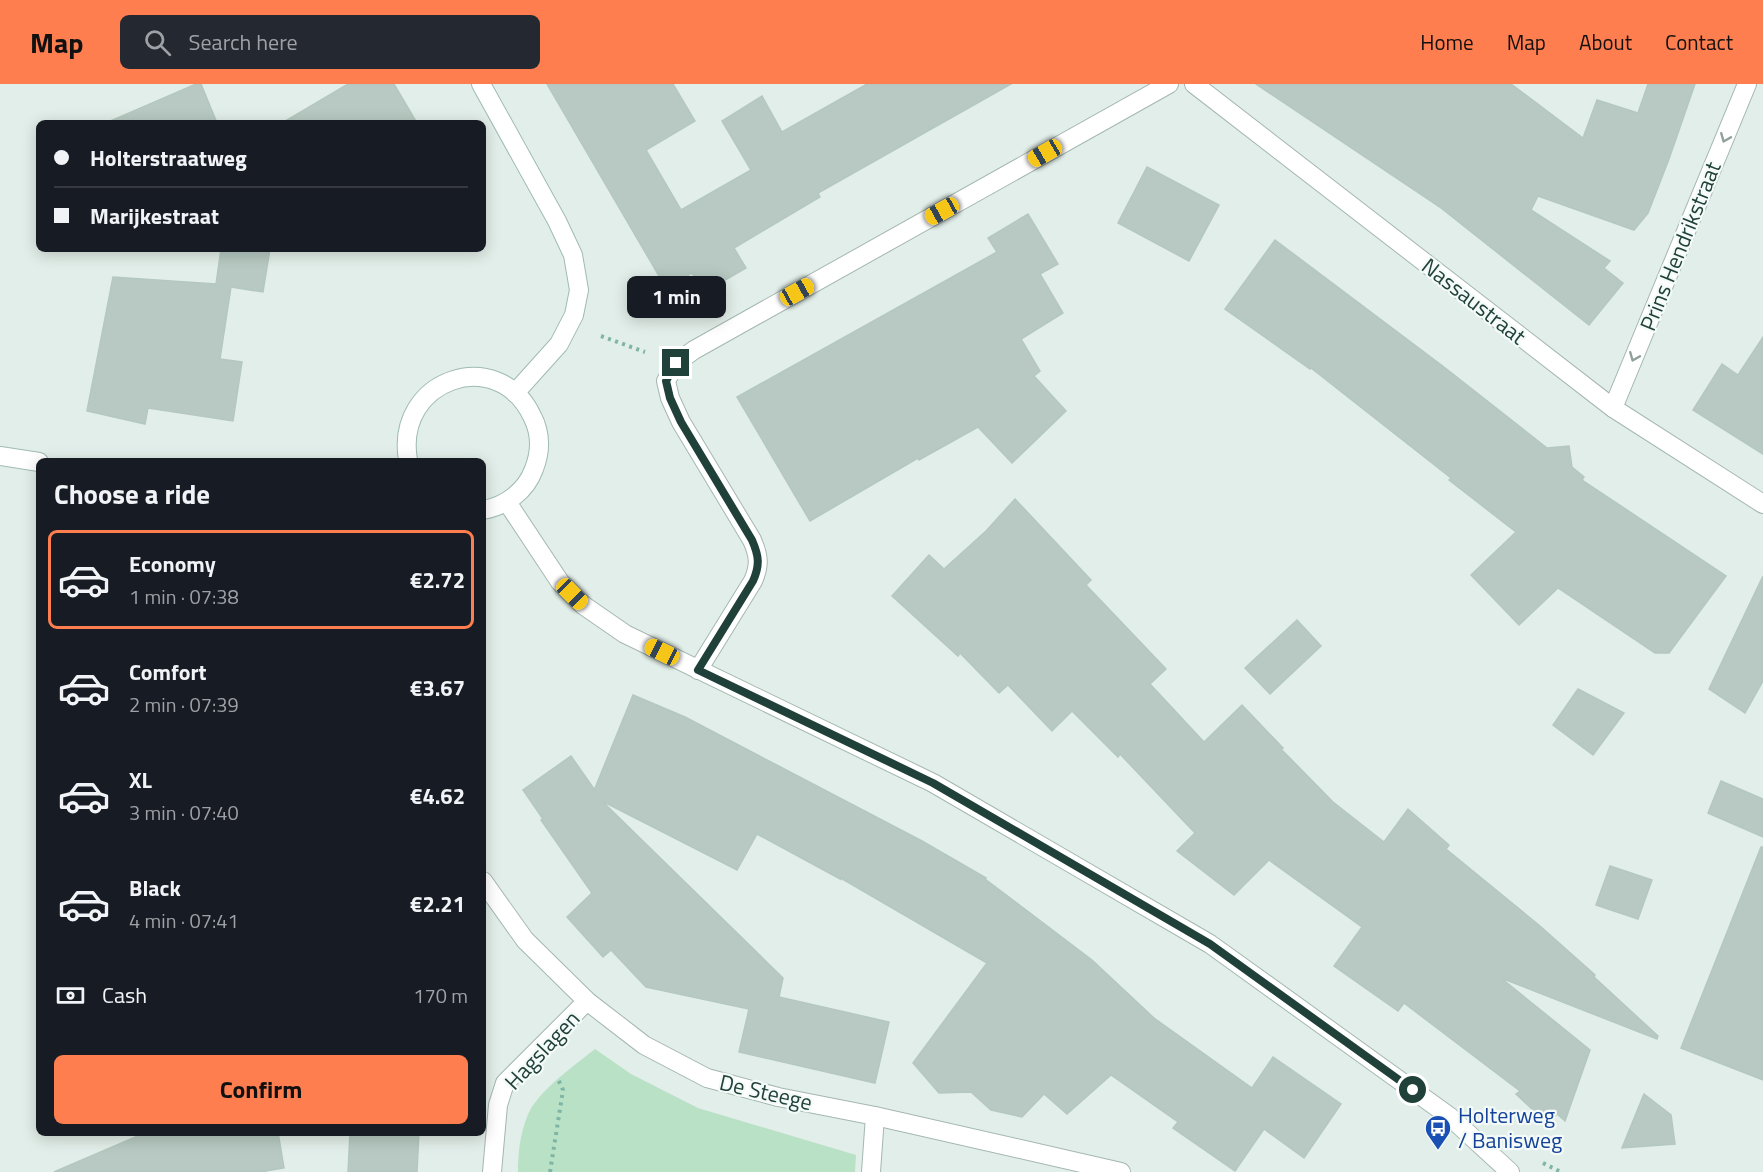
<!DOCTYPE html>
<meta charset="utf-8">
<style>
body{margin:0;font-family:"Titillium Web",sans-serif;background:#242831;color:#f1f3f6;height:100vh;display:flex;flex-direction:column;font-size:22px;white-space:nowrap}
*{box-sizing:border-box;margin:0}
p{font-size:20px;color:#9ea1a6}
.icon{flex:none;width:33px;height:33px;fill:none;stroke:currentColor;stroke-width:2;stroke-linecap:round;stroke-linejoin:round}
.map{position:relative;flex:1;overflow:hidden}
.drawer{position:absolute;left:36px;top:374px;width:450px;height:678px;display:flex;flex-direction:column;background:#171b24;border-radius:9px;box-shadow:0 3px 15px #0003}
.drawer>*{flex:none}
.guide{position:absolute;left:36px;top:36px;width:450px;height:132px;border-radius:9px;box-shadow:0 3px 15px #0003;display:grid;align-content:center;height:132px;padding:0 18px;background:#171b24}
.end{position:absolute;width:27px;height:27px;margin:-14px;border:8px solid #204139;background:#fff;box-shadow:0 0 0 3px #fff}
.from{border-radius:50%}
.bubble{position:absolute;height:42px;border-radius:9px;background:#171b24;box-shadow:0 3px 15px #0003;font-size:20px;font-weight:700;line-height:42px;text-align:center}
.car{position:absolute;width:18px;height:36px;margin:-18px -9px;border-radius:8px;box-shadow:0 0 4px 2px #0007;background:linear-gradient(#f5c518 24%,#345 0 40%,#f5c518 0 76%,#345 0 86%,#f5c518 0)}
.guide b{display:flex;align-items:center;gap:21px;height:57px;font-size:22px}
.guide b+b{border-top:2px solid #363941}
.guide i{width:15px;height:15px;background:#f1f3f6}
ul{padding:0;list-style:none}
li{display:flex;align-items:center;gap:18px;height:99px;margin:0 12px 9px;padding:0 6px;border:3px solid transparent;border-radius:9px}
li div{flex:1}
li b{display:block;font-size:22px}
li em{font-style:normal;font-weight:700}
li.active{border-color:#ff7e4f}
li>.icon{width:54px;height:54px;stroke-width:1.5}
h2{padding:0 18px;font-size:27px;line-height:72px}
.pay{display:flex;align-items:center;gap:15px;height:66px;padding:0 18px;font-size:22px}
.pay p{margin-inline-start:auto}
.button{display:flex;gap:12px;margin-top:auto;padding:12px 18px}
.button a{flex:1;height:69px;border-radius:9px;background:#ff7e4f;color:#111;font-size:24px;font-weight:700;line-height:69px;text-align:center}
header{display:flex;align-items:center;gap:36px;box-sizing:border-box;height:84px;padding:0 30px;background:#ff7e4f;color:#111}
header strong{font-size:28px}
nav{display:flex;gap:33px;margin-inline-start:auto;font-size:21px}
.search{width:420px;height:54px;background:#242831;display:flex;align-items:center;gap:15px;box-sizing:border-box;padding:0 21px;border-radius:9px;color:#9ea1a6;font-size:22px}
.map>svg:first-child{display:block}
</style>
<header>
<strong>Map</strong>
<div class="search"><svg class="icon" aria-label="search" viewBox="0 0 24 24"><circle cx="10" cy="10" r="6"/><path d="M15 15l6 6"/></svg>Search here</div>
<nav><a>Home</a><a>Map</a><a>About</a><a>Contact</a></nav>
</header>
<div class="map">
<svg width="1763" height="1088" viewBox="0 0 1763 1088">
<rect width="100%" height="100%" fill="#e2eee9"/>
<path fill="#b9e1c5" d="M595 965 631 990 698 1024 856 1071 855 1088H518C518 1069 520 1051 527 1033 536 1008 574 982 595 965Z"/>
<g fill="#b7c9c2" stroke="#b4c8c0" stroke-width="1.5">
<polygon points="196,0 201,0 217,39 106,39"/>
<polygon points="348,0 394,0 417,39 282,39"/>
<polygon points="547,0 673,0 695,37 646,66 681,126 751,86 722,37 762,12 782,48 867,0 1011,0 818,109 820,113 734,164 746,184 703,209 692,189 666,204"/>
<polygon points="1256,0 1511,0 1583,54 1597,16 1638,29 1648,0 1695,0 1669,75 1648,129 1634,146 1538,112 1531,126 1610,177 1604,184 1623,199 1589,241 1441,124"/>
<polygon points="1147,83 1219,121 1189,177 1118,139"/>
<polygon points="1028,130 1058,180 1040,190 1063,229 1021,255 1040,287 1034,292 1066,327 1012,379 978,343 919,376 918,374 810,437 737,313 997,168 988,154"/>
<polygon points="1275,156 1444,283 1547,364 1569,362 1572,383 1584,393 1582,396 1726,492 1669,569 1655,569 1558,504 1519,541 1471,491 1516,448 1449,396 1451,394 1311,284 1310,285 1225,225"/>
<polygon points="221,165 270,165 263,208 231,203 220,275 242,278 233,337 148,324 145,340 87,327 113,193 216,200"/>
<polygon points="1763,253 1763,370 1693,326 1722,280 1738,291"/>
<polygon points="1015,415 1091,496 1086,501 1166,585 1150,600 1204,658 1242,621 1283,664 1281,665 1333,718 1384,758 1408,725 1449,761 1446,765 1540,842 1595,891 1594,893 1658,952 1657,955 1501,894 1590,966 1565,1037 1557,1030 1548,1040 1516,1010 1520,1007 1404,919 1398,927 1334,882 1362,843 1269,776 1234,811 1177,767 1195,749 1120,670 1118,673 1072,627 1052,647 1008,601 999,609 960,569 958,572 892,512 929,471 944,485 986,447"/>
<polygon points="1763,492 1763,597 1745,629 1709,605"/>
<polygon points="1297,536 1321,562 1270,610 1245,584"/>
<polygon points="1578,605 1624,629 1593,671 1553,641"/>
<polygon points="633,611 685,633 922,757 986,794 985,795 1092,876 1154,934 1252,1004 1273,973 1341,1020 1304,1074 1264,1045 1235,1087 1173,1044 1178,1038 1111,991 1067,1030 1044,1010 1022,1033 991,1026 971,1008 939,1009 913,979 987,879 839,793 840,795 757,750 737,786 602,717 783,894 779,913 889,938 875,999 739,968 749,925 646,903 611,866 603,873 567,833 592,809 541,736 543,735 523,706 571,672 594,705 593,709"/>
<polygon points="1721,697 1763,715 1763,753 1708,729"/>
<polygon points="1761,763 1763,763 1763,996 1681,964"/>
<polygon points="1610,782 1652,796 1638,835 1596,821"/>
<polygon points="1644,1010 1671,1031 1675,1060 1622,1064"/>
<polygon points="147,1048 278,1048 284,1084 260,1088 54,1088"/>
<polygon points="350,1048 419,1048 417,1088 348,1088"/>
</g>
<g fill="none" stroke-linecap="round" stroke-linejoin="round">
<g stroke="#a4b7b1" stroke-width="20">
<g id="minor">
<polyline points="1194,0 1613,324 1763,420"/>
<polyline points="1613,324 1747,0"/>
<path d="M698 586 753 497C760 481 759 472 752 456L681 338 670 314 666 297 676 279 694 266 1169 0"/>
<polyline points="483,797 525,856 587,917 644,961 707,994 778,1013 875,1032 1121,1088"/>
<polyline points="492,1088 498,1021 505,999 587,917"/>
<polyline points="871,1088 875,1032"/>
</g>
</g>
<g stroke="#a4b7b1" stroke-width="20">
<polyline id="tertiary" points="507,418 560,498 583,521 625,550 933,699 1210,860 1449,1032 1510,1088"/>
</g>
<g stroke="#9fbbb2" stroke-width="20">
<g id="secondary">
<polyline points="481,0 557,137 573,171 579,206 574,231 559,260 515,309"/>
<polyline points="0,372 39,378"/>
<path d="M408 376C394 295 498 260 532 332 541 349 541 367 534 385 526 407 506 422 483 426"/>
</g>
</g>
<g stroke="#7fb5a5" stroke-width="4" stroke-dasharray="3 4.5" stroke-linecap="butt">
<polyline points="601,252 645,268"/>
<polyline points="1543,1079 1561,1088"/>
<polyline points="550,1088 563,1006 558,995"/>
</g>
<use href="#minor" stroke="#fff" stroke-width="18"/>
<use href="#tertiary" stroke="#fff" stroke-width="18"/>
<use href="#secondary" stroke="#fff" stroke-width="18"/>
</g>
<defs><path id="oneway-chevron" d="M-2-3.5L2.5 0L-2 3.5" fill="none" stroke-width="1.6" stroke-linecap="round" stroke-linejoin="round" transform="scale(1.5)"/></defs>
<g stroke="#90a09c">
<use href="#oneway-chevron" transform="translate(1725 54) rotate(112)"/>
<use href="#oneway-chevron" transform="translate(1634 273) rotate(112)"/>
</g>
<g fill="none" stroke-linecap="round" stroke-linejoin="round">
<path stroke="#204139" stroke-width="8" d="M676 279 666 297 670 314 681 338 752 456C759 472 760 481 753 497L698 586 933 699 1210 860 1413 1006"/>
</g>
<defs>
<g id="bus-pin" transform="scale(1.35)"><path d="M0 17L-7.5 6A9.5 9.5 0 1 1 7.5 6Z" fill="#1a4fb4" stroke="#f3faf7"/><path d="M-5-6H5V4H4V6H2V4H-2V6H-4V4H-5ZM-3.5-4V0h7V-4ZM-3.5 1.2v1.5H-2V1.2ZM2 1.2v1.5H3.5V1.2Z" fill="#fff"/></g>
</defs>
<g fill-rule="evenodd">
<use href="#bus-pin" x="1438" y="1044"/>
</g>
<g text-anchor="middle" stroke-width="4.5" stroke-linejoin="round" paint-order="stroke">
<g font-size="22" fill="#204139" stroke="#f3faf7">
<text transform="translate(1680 162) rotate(-68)" y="8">Prins Hendrikstraat</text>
<text transform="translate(1474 217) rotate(38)" y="8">Nassaustraat</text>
<text transform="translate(542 966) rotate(-47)" y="8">Hagslagen</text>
<text transform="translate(766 1008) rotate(13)" y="8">De Steege</text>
</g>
<g font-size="22" fill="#164399" stroke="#f3faf7" text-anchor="start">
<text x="1458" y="1039">Holterweg<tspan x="1458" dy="25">/ Banisweg</tspan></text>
</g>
</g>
</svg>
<i class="end from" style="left:1413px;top:1006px"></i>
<i class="end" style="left:676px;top:279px"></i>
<div class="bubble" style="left:627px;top:192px;width:99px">1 min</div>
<i class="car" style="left:1045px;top:69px;rotate:240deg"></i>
<i class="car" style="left:942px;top:127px;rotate:241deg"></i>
<i class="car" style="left:797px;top:208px;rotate:61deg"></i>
<i class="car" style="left:572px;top:510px;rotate:135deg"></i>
<i class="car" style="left:662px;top:568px;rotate:296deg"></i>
<div class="guide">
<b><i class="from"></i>Holterstraatweg</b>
<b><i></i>Marijkestraat</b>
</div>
<section class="drawer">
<h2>Choose a ride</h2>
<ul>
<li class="active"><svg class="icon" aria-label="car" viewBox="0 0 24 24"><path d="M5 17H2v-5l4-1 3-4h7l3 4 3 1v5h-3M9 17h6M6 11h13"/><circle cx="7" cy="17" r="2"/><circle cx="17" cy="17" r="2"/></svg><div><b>Economy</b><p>1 min · 07:38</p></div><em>€2.72</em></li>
<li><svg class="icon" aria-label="car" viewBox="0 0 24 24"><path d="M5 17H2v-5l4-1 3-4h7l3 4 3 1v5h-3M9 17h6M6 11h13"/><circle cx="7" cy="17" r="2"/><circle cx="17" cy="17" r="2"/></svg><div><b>Comfort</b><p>2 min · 07:39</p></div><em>€3.67</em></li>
<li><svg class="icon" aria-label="car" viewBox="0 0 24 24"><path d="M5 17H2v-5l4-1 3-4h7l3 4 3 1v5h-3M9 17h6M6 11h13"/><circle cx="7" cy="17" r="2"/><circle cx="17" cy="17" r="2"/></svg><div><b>XL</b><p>3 min · 07:40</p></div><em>€4.62</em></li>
<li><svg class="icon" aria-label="car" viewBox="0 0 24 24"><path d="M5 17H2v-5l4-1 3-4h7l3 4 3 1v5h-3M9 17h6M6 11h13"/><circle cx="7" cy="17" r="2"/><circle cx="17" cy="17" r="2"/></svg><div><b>Black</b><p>4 min · 07:41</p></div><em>€2.21</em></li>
</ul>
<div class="pay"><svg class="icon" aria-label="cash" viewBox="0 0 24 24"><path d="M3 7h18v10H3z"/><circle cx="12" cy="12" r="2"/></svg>Cash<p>170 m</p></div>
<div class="button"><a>Confirm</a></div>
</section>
</div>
